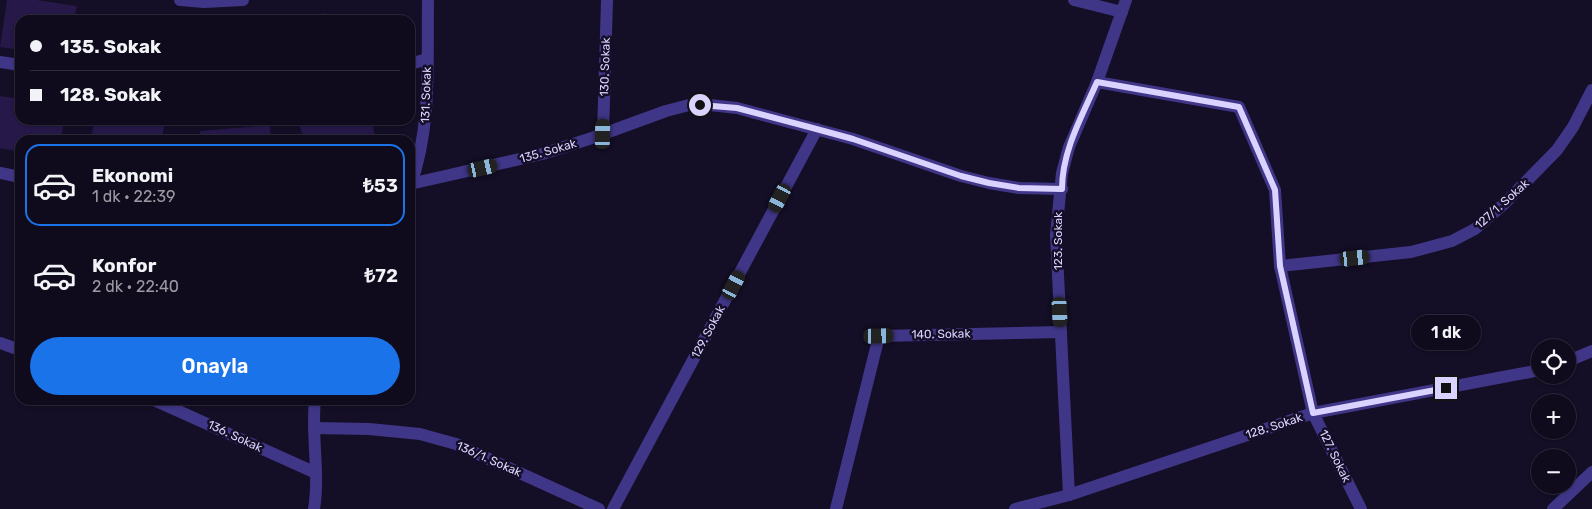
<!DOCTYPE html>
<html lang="tr">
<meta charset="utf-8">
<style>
body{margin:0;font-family:Rubik,sans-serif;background:#181325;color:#f1f3f6;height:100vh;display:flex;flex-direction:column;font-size:19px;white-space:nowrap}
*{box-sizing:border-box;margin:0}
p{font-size:16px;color:#9b9aa3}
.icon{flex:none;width:28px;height:28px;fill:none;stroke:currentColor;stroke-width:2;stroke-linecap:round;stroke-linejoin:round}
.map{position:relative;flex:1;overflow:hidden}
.sheet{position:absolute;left:15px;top:135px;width:400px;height:270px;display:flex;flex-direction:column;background:#0f0a1c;border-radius:15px;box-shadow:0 1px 4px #0004,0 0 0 1px #2f2b3b}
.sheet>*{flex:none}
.top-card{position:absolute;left:15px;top:15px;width:400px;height:110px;border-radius:15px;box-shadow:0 1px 4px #0004,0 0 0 1px #2f2b3b;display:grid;align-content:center;height:110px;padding:0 15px;background:#0f0a1c}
.tools{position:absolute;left:1531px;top:339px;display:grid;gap:10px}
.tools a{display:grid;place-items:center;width:45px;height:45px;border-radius:50%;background:#0f0a1c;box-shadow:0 1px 4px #0004,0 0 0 1px #2f2b3b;font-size:25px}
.end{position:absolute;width:22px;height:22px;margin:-11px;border:6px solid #dbd3ff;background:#111;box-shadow:0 0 0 2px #111}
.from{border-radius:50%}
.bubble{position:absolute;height:35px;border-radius:18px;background:#0f0a1c;box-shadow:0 1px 4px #0004,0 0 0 1px #2f2b3b;font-size:16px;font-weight:600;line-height:35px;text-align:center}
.car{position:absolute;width:15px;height:30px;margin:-15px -8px;border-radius:6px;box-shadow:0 0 4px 1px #0007;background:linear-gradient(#222 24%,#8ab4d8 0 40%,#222 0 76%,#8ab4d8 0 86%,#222 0)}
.top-card b{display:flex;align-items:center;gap:18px;height:48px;font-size:19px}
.top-card b+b{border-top:1px solid #2f2b3b}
.top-card i{width:12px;height:12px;background:#f1f3f6}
ul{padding:9px 0 0;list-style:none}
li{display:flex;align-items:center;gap:15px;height:82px;margin:0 10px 8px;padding:0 5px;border:2px solid transparent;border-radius:15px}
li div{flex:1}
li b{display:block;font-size:19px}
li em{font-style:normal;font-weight:600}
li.on{border-color:#1a73e8}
li>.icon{width:45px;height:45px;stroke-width:1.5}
.action{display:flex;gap:10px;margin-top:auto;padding:10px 15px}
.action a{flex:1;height:58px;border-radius:30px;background:#1a73e8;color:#fff;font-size:20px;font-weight:600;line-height:58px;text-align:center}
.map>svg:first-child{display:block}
</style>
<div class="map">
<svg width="1592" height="509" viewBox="0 0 1592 509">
<rect width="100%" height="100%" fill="#140e26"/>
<g fill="#261848">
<polygon points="7,0 37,0 77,6 74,20 20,20 20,50 0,47"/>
<polygon points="325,13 327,20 302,20 302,19"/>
<polygon points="0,96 20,99 20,120 64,120 61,140 20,140 20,152 0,148"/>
<polygon points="94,120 134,120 164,125 162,140 91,140"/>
<polygon points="298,120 371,120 376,140 304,140"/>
<polygon points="270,125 271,140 200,140 200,131"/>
</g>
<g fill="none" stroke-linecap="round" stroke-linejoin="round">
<g stroke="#403688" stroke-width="12">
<polyline points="180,0 204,2 243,0"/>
<polyline points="1074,0 1122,12"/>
<polyline points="0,62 20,65"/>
<polyline points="410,64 427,59"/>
<polyline points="1097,82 1239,107 1275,190 1280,266 1313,413 1361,509"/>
<polyline points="603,134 607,0"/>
<polyline points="0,173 20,177"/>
<polyline points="410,184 542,154 592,138 666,111 689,105 710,105 737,108 853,139 961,176 989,183 1019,188 1062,189"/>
<path d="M410 187C432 127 427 63 428 0"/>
<polyline points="1280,266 1411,252 1452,241 1475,229 1504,204 1557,150 1573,127 1592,90"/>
<polyline points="0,343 20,350"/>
<polyline points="1568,361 1592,351"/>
<polyline points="154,400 316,473"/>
<polyline points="314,428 369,429 420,434 456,444 599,509"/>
<polyline points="1069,495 1056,235 1062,173 1069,147 1097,82 1126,0"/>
<path d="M314 509C320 473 311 436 315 400"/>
<polyline points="613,509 817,129"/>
<polyline points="836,509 879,336 1061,332"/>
<polyline points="1015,509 1069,495 1313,413 1540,370"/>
<polyline points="1553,509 1592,472"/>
</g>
</g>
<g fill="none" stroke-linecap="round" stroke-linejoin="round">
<path stroke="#dbd3ff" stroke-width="6" d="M700 105 737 108 809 127 853 139 961 176 989 183 1019 188 1062 189C1062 151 1082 116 1097 82L1239 107 1275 190 1280 266 1313 413 1446 388"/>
</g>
<g text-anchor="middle" stroke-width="5" stroke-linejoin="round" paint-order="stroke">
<g font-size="12" fill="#dbd3ff" stroke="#140e26">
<text transform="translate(605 67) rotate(-88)" y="4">130. Sokak</text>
<text transform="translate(426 95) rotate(-88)" y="4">131. Sokak</text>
<text transform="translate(548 151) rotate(-16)" y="4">135. Sokak</text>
<text transform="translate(1502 204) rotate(-42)" y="4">127/1. Sokak</text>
<text transform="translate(1058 241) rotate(-90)" y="4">123. Sokak</text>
<text transform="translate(708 332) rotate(-62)" y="4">129. Sokak</text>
<text transform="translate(941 334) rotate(-1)" y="4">140. Sokak</text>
<text transform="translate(1274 426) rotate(-18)" y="4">128. Sokak</text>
<text transform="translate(235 436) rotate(25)" y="4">136. Sokak</text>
<text transform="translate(1335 456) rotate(64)" y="4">127. Sokak</text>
<text transform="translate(489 459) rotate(24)" y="4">136/1. Sokak</text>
</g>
</g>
</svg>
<div class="tools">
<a><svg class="icon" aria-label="locate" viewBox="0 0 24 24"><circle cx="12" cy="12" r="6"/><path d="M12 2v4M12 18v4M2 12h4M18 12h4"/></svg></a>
<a>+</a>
<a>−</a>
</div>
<i class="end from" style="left:700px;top:105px"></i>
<i class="end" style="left:1446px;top:388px"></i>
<div class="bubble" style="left:1411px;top:315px;width:70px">1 dk</div>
<i class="car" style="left:603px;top:134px;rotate:1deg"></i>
<i class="car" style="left:483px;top:168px;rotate:77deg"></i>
<i class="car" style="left:780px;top:198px;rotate:208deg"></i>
<i class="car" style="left:1355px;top:258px;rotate:84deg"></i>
<i class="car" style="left:734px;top:285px;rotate:28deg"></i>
<i class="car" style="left:1060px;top:312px;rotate:177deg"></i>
<i class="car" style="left:879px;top:336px;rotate:89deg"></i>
<div class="top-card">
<b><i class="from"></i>135. Sokak</b>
<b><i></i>128. Sokak</b>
</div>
<section class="sheet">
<ul>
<li class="on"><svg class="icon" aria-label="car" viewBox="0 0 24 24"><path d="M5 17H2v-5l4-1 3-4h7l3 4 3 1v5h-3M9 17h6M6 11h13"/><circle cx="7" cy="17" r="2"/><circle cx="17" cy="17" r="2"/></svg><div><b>Ekonomi</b><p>1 dk · 22:39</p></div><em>₺53</em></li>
<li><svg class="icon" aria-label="car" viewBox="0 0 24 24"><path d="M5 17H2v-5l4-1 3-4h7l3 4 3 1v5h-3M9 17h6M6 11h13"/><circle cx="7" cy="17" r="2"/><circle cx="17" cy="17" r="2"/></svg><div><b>Konfor</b><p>2 dk · 22:40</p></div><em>₺72</em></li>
</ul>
<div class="action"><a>Onayla</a></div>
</section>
</div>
